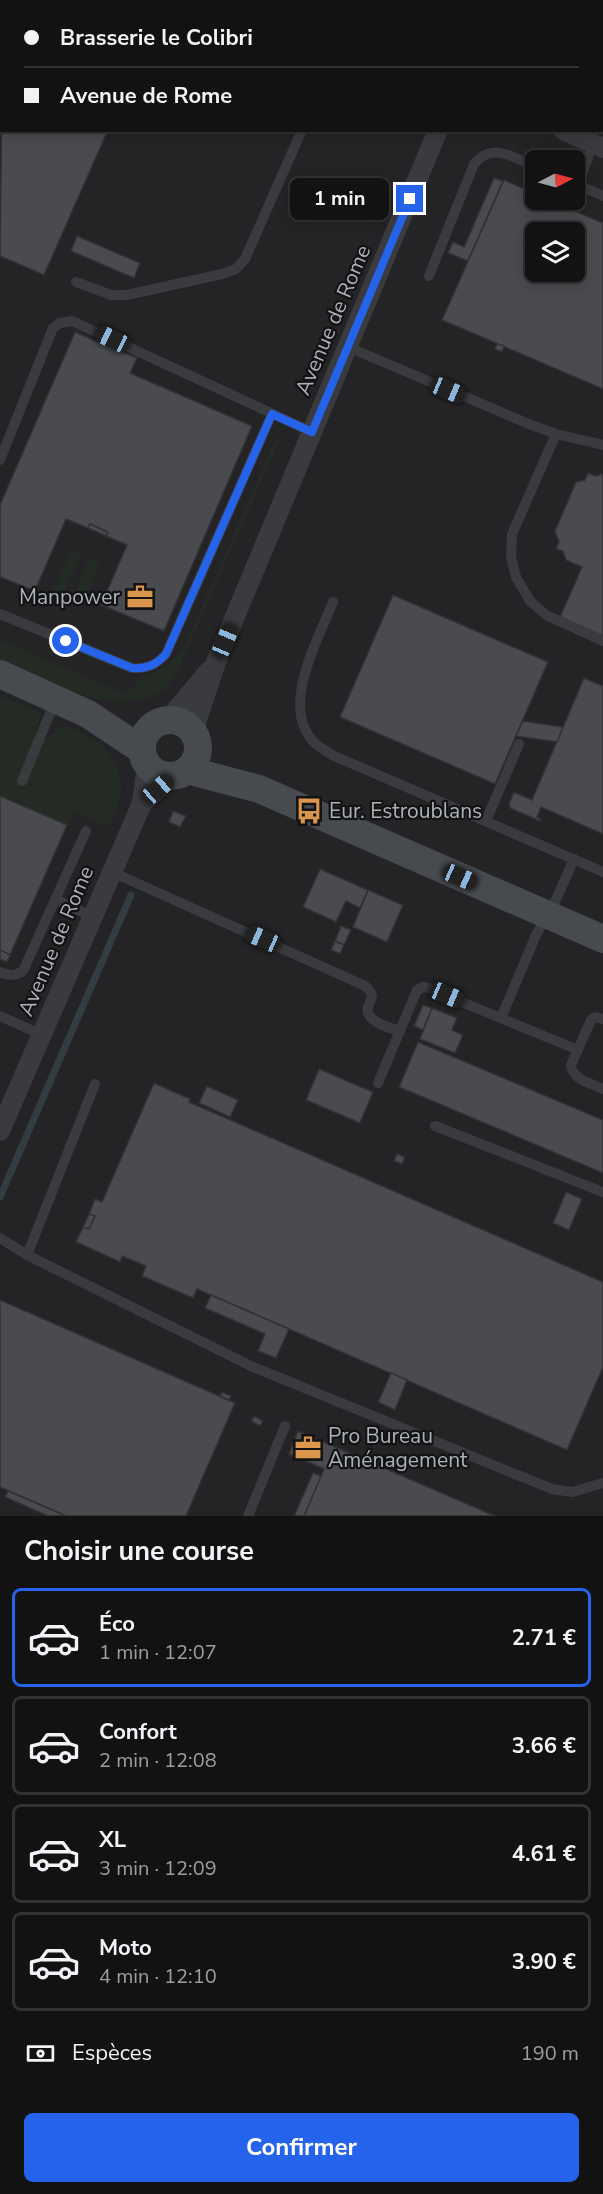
<!DOCTYPE html>
<html lang="fr">
<meta charset="utf-8">
<style>
body{margin:0;font-family:"Nunito Sans",sans-serif;background:#1b1b1c;color:#f1f3f6;height:100vh;display:flex;flex-direction:column;font-size:22px;white-space:nowrap}
*{box-sizing:border-box;margin:0}
p{font-size:20px;color:#9c9ea0}
.icon{flex:none;width:33px;height:33px;fill:none;stroke:currentColor;stroke-width:2;stroke-linecap:round;stroke-linejoin:round}
.map{position:relative;height:1516px;overflow:hidden}
.drawer{display:flex;flex-direction:column;background:#121213;flex:1}
.drawer>*{flex:none}
.top-card{position:absolute;left:0px;top:0px;width:603px;height:132px;box-shadow:0 3px 15px #0003,0 0 0 2px #313233;display:grid;align-content:center;height:132px;padding:0 24px;background:#121213}
.needle{width:39px;rotate:84deg}
.tools{position:absolute;left:525px;top:150px;display:grid;gap:12px}
.tools a{display:grid;place-items:center;width:60px;height:60px;border-radius:9px;background:#121213;box-shadow:0 3px 15px #0003,0 0 0 2px #313233;font-size:30px}
.end{position:absolute;width:27px;height:27px;margin:-14px;border:8px solid #2563eb;background:#fff;box-shadow:0 0 0 3px #fff}
.from{border-radius:50%}
.bubble{position:absolute;height:42px;border-radius:9px;background:#121213;box-shadow:0 3px 15px #0003,0 0 0 2px #313233;font-size:20px;font-weight:700;line-height:42px;text-align:center}
.car{position:absolute;width:18px;height:36px;margin:-18px -9px;border-radius:8px;box-shadow:0 0 4px 2px #0007;background:linear-gradient(#222 24%,#8ab4d8 0 40%,#222 0 76%,#8ab4d8 0 86%,#222 0)}
.top-card b{display:flex;align-items:center;gap:21px;height:57px;font-size:22px}
.top-card b+b{border-top:2px solid #313233}
.top-card i{width:15px;height:15px;background:#f1f3f6}
ul{padding:0;list-style:none}
li{display:flex;align-items:center;gap:18px;height:99px;margin:0 12px 9px;padding:0 12px;border:3px solid #313233;border-radius:9px}
li div{flex:1}
li b{display:block;font-size:22px}
li em{font-style:normal;font-weight:700}
li.selected{border-color:#2563eb}
li>.icon{width:54px;height:54px;stroke-width:1.5}
h2{padding:0 24px;font-size:27px;line-height:72px}
.pay{display:flex;align-items:center;gap:15px;height:66px;padding:0 24px;font-size:22px}
.pay p{margin-inline-start:auto}
.action{display:flex;gap:12px;margin-top:auto;padding:12px 24px}
.action a{flex:1;height:69px;border-radius:9px;background:#2563eb;color:#fff;font-size:24px;font-weight:700;line-height:69px;text-align:center}
.map>svg:first-child{display:block}
</style>
<div class="map">
<svg width="603" height="1516" viewBox="0 0 603 1516">
<rect width="100%" height="100%" fill="#181819"/>
<path fill="#242426" fill-rule="evenodd" d="M0 0H603V1516H0ZM2 2H602V130H2ZM536 160H574V200H536ZM536 232H574V272H536Z"/>
<g fill="#242b24">
<path d="M280 439 175 677C171 681 167 688 162 691 115 722 45 679 0 659V640L125 693 137 684 138 678C162 670 170 667 185 646L275 440Z"/>
<polygon points="71,551 81,555 62,597 52,593"/>
<polygon points="89,559 100,564 81,606 71,601"/>
<path d="M0 696 41 713 35 731 50 737 64 724C94 738 123 753 121 791 120 804 113 816 108 827L74 812 67 825 0 796Z"/>
</g>
<g fill="none" stroke-linecap="round" stroke-linejoin="round">
<polyline stroke="#333c41" stroke-width="7" points="0,1197 131,895"/>
</g>
<g fill="#4a4b4e" stroke="#323235" stroke-width="1.5" fill-rule="evenodd">
<polygon points="46,0 77,0 80,2 45,2"/>
<polygon points="91,0 120,0 123,2 90,2"/>
<polygon points="2,100 2,130 108,130 44,275 0,256"/>
<polygon points="494,178 503,181 468,261 448,253 453,242 464,247"/>
<path d="M504 180 536 194V200H549L603 223V389L442 320ZM536 232H574V272H536Z"/>
<polygon points="77,236 140,263 134,278 71,251"/>
<polygon points="75,332 137,358 130,373 252,426 164,631 101,605 127,545 106,536 108,532 90,524 88,528 66,519 35,591 0,577 0,505"/>
<polygon points="497,344 504,346 502,352 495,349"/>
<polygon points="588,473 596,476 603,474 603,636 560,617 582,567 566,560 563,551 556,549 559,542 555,531 576,482 585,480"/>
<polygon points="90,524 108,532 106,536 88,528"/>
<polygon points="393,595 548,662 495,784 340,717"/>
<polygon points="584,678 603,686 603,834 541,807 537,817 541,819 540,821 510,808 509,804 514,792 532,800"/>
<polygon points="523,721 563,727 557,742 516,736"/>
<polygon points="0,796 67,825 10,955 0,950"/>
<polygon points="173,811 186,816 180,827 169,822"/>
<polygon points="320,869 368,890 360,908 346,901 336,922 303,907"/>
<polygon points="368,890 403,905 387,942 353,927"/>
<polygon points="341,926 351,930 344,945 335,941"/>
<polygon points="335,941 344,945 340,954 331,950"/>
<polygon points="0,950 10,955 7,962 0,959"/>
<polygon points="423,1005 432,1008 423,1030 414,1026"/>
<polygon points="432,1008 457,1018 452,1030 463,1035 455,1053 420,1039"/>
<polygon points="418,1042 603,1120 603,1173 399,1087"/>
<polygon points="319,1069 373,1092 360,1123 306,1100"/>
<polygon points="154,1083 190,1099 189,1102 603,1282 603,1367 567,1450 197,1289 193,1298 142,1276 146,1266 122,1256 120,1262 76,1242 83,1227 89,1229 95,1216 89,1214 95,1199 102,1202"/>
<polygon points="207,1086 238,1100 230,1117 199,1103"/>
<polygon points="397,1154 405,1157 402,1164 394,1161"/>
<polygon points="566,1192 582,1199 569,1230 553,1223"/>
<polygon points="89,1214 95,1216 89,1229 83,1227"/>
<polygon points="211,1295 289,1329 276,1358 258,1351 265,1334 205,1308"/>
<polygon points="0,1300 235,1403 186,1516 66,1516 0,1487"/>
<polygon points="391,1373 407,1380 395,1410 378,1402"/>
<polygon points="222,1392 231,1396 229,1400 220,1396"/>
<polygon points="254,1416 263,1421 260,1426 251,1421"/>
<polygon points="298,1431 495,1516 304,1516 324,1469 289,1454"/>
<polygon points="313,1473 321,1476 304,1516 294,1516"/>
<polygon points="8,1491 66,1516 48,1516 5,1497"/>
</g>
<g fill="none" stroke-linecap="round" stroke-linejoin="round">
<g stroke="#393b3e" stroke-width="10">
<polyline points="162,0 166,2"/>
<polyline points="19,2 19,0"/>
<polyline points="302,2 302,0"/>
<polyline points="352,2 353,0"/>
<polyline points="392,2 393,0"/>
<polyline points="1,42 2,42"/>
<polyline points="574,183 603,196"/>
<polyline points="578,185 593,144"/>
<path d="M429 276 474 164C493 141 513 158 536 167"/>
<polyline points="76,282 111,295 127,295 222,274 236,269 245,259 302,130"/>
<polyline points="348,347 529,424 556,434 603,445"/>
<polyline points="556,434 512,534 511,557 516,577 530,601 546,615 603,641"/>
<polyline points="0,460 53,328 60,323 72,321 312,432"/>
<path d="M333 602C318 640 278 710 316 744 320 748 327 751 332 755L603 872"/>
<path d="M0 614 132 668C147 669 156 665 166 654L272 414"/>
<polyline points="22,781 56,699"/>
<polyline points="486,821 519,744"/>
<path d="M112 872 363 985C383 998 362 1003 369 1015 374 1024 391 1028 400 1031"/>
<polyline points="55,899 93,917"/>
<path d="M0 972C9 976 15 976 23 971L86 831"/>
<polyline points="0,1016 42,1035"/>
<polyline points="501,1018 536,935 554,904 574,859"/>
<path d="M603 1019 595 1017 591 1020 571 1065C572 1080 591 1083 603 1089"/>
<polyline points="378,1083 417,990 423,987 428,988 578,1050"/>
<polyline points="435,1126 603,1192"/>
<polyline points="0,1238 27,1255 253,1367 552,1489 572,1492 603,1483"/>
<polyline points="27,1255 95,1084"/>
<polyline points="248,1516 285,1426"/>
</g>
<g stroke="#393b3e" stroke-width="20">
<polyline points="266,0 269,2"/>
<polyline points="563,130 603,148"/>
<polyline points="167,721 209,671"/>
<polyline points="193,732 216,662 438,130"/>
<polyline points="142,803 173,776"/>
<polyline points="0,1131 142,803 147,764"/>
</g>
<g stroke="#474a4e" stroke-width="28">
<polyline points="0,674 88,714 142,750"/>
<circle cx="170" cy="748" r="28"/>
<polyline points="187,770 259,789 603,939"/>
</g>
</g>
<g fill="none" stroke-linecap="round" stroke-linejoin="round">
<path stroke="#2563eb" stroke-width="8" d="M66 641 132 668C147 669 156 665 166 654L272 414 312 432 410 199"/>
</g>
<defs>
<g id="office-bare" transform="scale(2.07)"><path d="M-6-3h4V-5.5h4V-3h4V5H-6ZM-1-4.5V-3h2v-1.5ZM-6 0V1H6V0Z" fill="#dc954d" stroke="#131314" stroke-width="2.5" paint-order="stroke"/></g>
<g id="bus-bare" transform="scale(2.07)"><path d="M-5-6H5V4H4V6H2V4H-2V6H-4V4H-5ZM-3.5-4V0h7V-4ZM-3.5 1.2v1.5H-2V1.2ZM2 1.2v1.5H3.5V1.2Z" fill="#dc954d" stroke="#131314" stroke-width="2.5" paint-order="stroke"/></g>
</defs>
<g fill-rule="evenodd">
<use href="#office-bare" x="140" y="597"/>
<use href="#bus-bare" x="309" y="811"/>
<use href="#office-bare" x="308" y="1448"/>
</g>
<g text-anchor="middle" stroke-width="4.5" stroke-linejoin="round" paint-order="stroke">
<g font-size="21" fill="#abb1b7" stroke="#131314">
<text transform="translate(333 320) rotate(-67)" y="7">Avenue de Rome</text>
<text transform="translate(56 941) rotate(-67)" y="7">Avenue de Rome</text>
</g>
<g font-size="21" fill="#abb1b7" stroke="#131314" text-anchor="start">
<text x="120" y="604" text-anchor="end">Manpower</text>
<text x="329" y="818">Eur. Estroublans</text>
<text x="328" y="1443">Pro Bureau<tspan x="328" dy="24">Aménagement</tspan></text>
</g>
</g>
</svg>
<div class="tools">
<a><svg class="needle" viewBox="-14 -14 28 28"><path d="M0-13l5 13h-10z" fill="#e53935"/><path d="M0 13l5-13h-10z" fill="#9c9ea0"/></svg></a>
<a><svg class="icon" aria-label="layers" viewBox="0 0 24 24"><path d="M12 4l9 5-9 5-9-5zM3 14l9 5 9-5"/></svg></a>
</div>
<i class="end from" style="left:66px;top:641px"></i>
<i class="end" style="left:410px;top:199px"></i>
<div class="bubble" style="left:290px;top:178px;width:99px">1 min</div>
<i class="car" style="left:112px;top:339px;rotate:295deg"></i>
<i class="car" style="left:448px;top:390px;rotate:113deg"></i>
<i class="car" style="left:225px;top:641px;rotate:23deg"></i>
<i class="car" style="left:158px;top:789px;rotate:49deg"></i>
<i class="car" style="left:460px;top:877px;rotate:114deg"></i>
<i class="car" style="left:263px;top:939px;rotate:294deg"></i>
<i class="car" style="left:447px;top:995px;rotate:113deg"></i>
<div class="top-card">
<b><i class="from"></i>Brasserie le Colibri</b>
<b><i></i>Avenue de Rome</b>
</div>
</div>
<section class="drawer">
<h2>Choisir une course</h2>
<ul>
<li class="selected"><svg class="icon" aria-label="car" viewBox="0 0 24 24"><path d="M5 17H2v-5l4-1 3-4h7l3 4 3 1v5h-3M9 17h6M6 11h13"/><circle cx="7" cy="17" r="2"/><circle cx="17" cy="17" r="2"/></svg><div><b>Éco</b><p>1 min · 12:07</p></div><em>2.71 €</em></li>
<li><svg class="icon" aria-label="car" viewBox="0 0 24 24"><path d="M5 17H2v-5l4-1 3-4h7l3 4 3 1v5h-3M9 17h6M6 11h13"/><circle cx="7" cy="17" r="2"/><circle cx="17" cy="17" r="2"/></svg><div><b>Confort</b><p>2 min · 12:08</p></div><em>3.66 €</em></li>
<li><svg class="icon" aria-label="car" viewBox="0 0 24 24"><path d="M5 17H2v-5l4-1 3-4h7l3 4 3 1v5h-3M9 17h6M6 11h13"/><circle cx="7" cy="17" r="2"/><circle cx="17" cy="17" r="2"/></svg><div><b>XL</b><p>3 min · 12:09</p></div><em>4.61 €</em></li>
<li><svg class="icon" aria-label="car" viewBox="0 0 24 24"><path d="M5 17H2v-5l4-1 3-4h7l3 4 3 1v5h-3M9 17h6M6 11h13"/><circle cx="7" cy="17" r="2"/><circle cx="17" cy="17" r="2"/></svg><div><b>Moto</b><p>4 min · 12:10</p></div><em>3.90 €</em></li>
</ul>
<div class="pay"><svg class="icon" aria-label="cash" viewBox="0 0 24 24"><path d="M3 7h18v10H3z"/><circle cx="12" cy="12" r="2"/></svg>Espèces<p>190 m</p></div>
<div class="action"><a>Confirmer</a></div>
</section>
